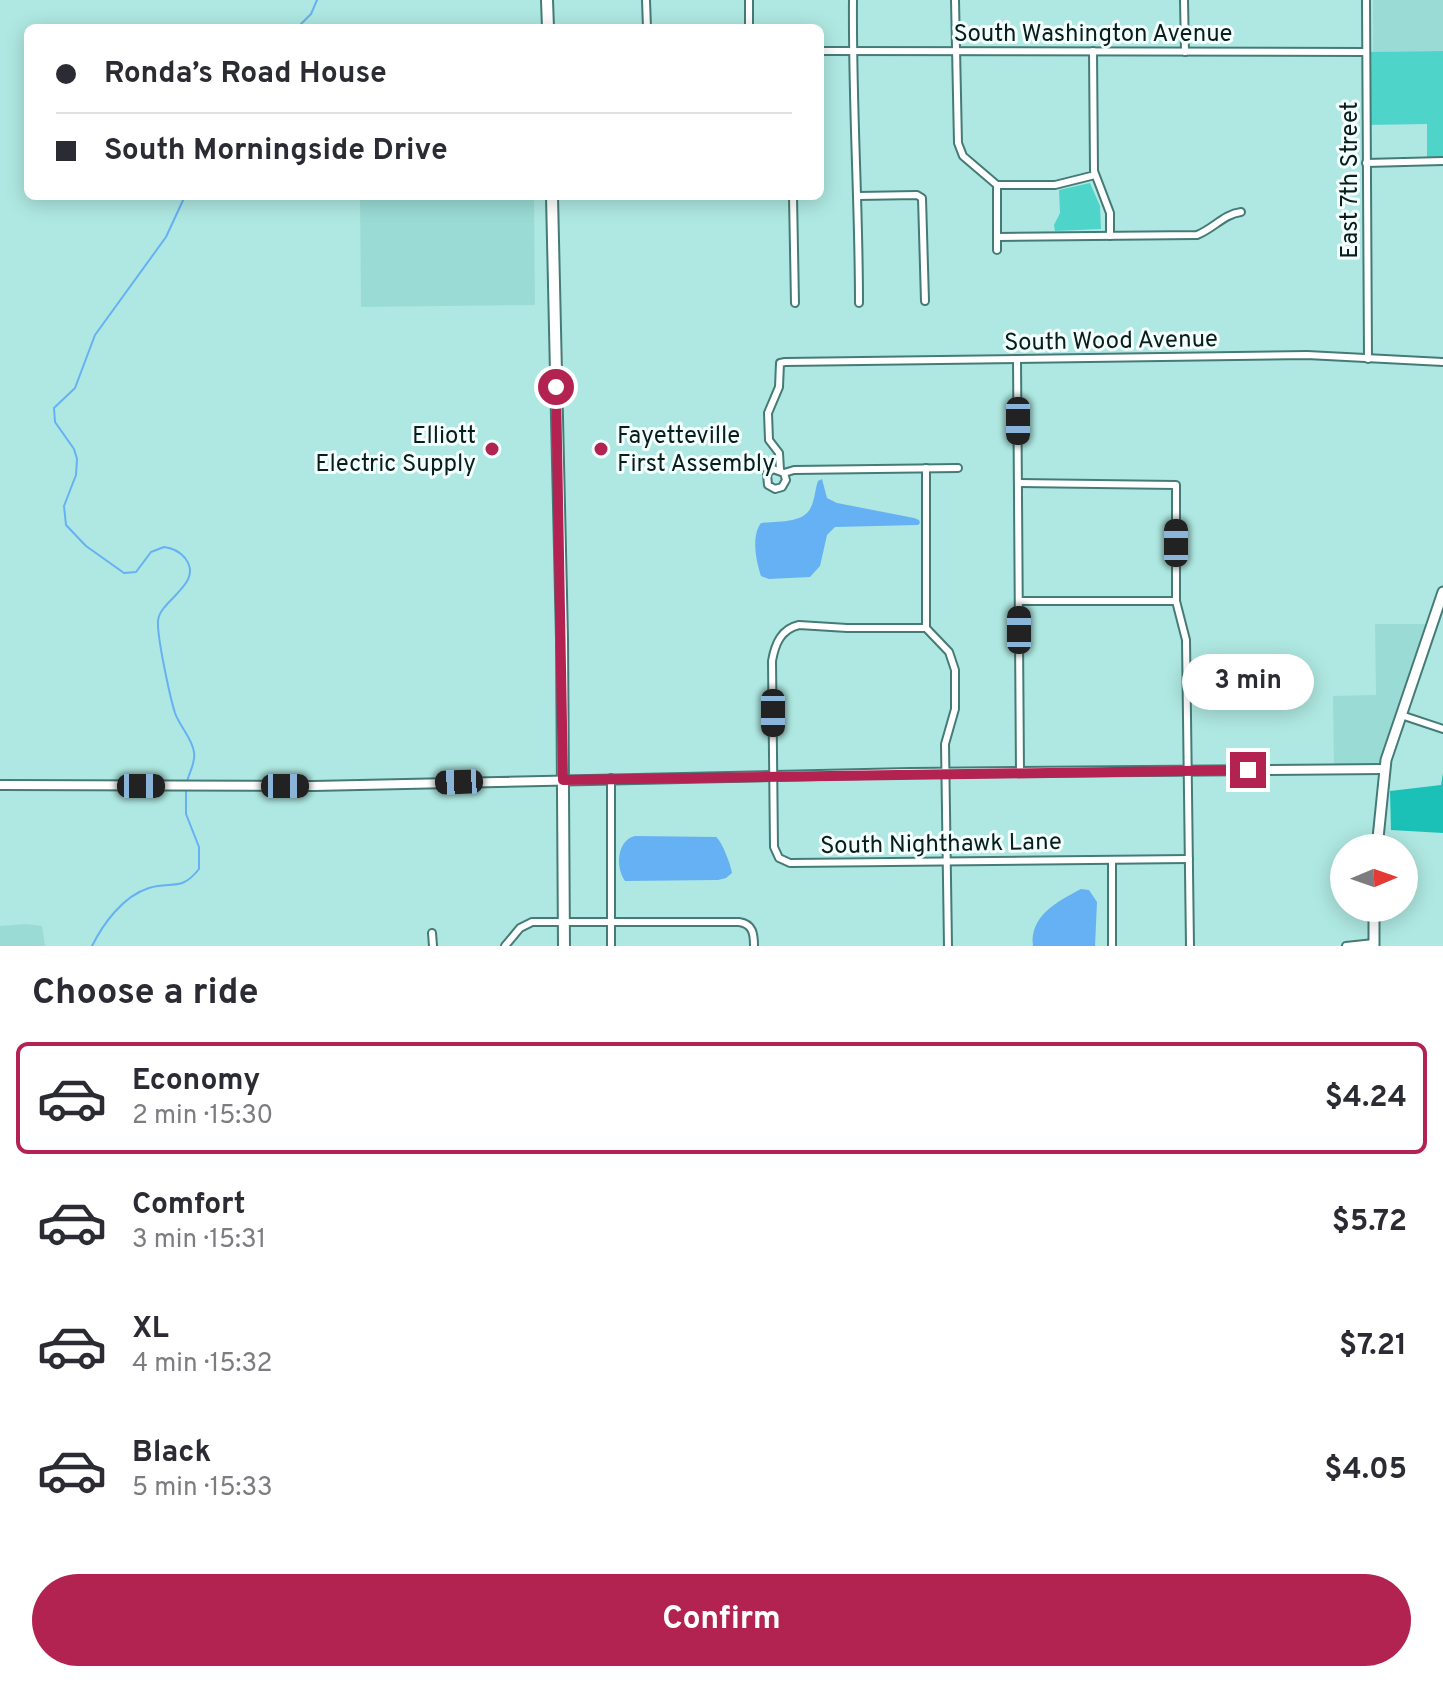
<!DOCTYPE html>
<meta charset="utf-8">
<style>
body{margin:0;font-family:Overpass,sans-serif;background:#f2f2f3;color:#2b2b33;height:100vh;display:flex;flex-direction:column;font-size:30px;white-space:nowrap}
*{box-sizing:border-box;margin:0}
p{font-size:26px;color:#7c7c81}
.icon{flex:none;width:44px;height:44px;fill:none;stroke:currentColor;stroke-width:2;stroke-linecap:round;stroke-linejoin:round}
.map{position:relative;height:946px;overflow:hidden}
.side{display:flex;flex-direction:column;background:#fff;flex:1}
.side>*{flex:none}
.hud{position:absolute;left:24px;top:24px;width:800px;height:176px;border-radius:12px;box-shadow:0 4px 20px #0003;display:grid;align-content:center;height:176px;padding:0 32px;background:#fff}
.needle{width:52px;rotate:88deg}
.tools{position:absolute;left:1330px;top:834px;display:grid;gap:16px}
.tools a{display:grid;place-items:center;width:88px;height:88px;border-radius:50%;background:#fff;box-shadow:0 4px 20px #0003;font-size:40px}
.end{position:absolute;width:36px;height:36px;margin:-18px;border:10px solid #b32352;background:#fff;box-shadow:0 0 0 4px #fff}
.from{border-radius:50%}
.bubble{position:absolute;height:56px;border-radius:28px;background:#fff;box-shadow:0 4px 20px #0003;font-size:26px;font-weight:700;line-height:56px;text-align:center}
.car{position:absolute;width:24px;height:48px;margin:-24px -12px;border-radius:10px;box-shadow:0 0 6px 2px #0007;background:linear-gradient(#222 24%,#8ab4d8 0 40%,#222 0 76%,#8ab4d8 0 86%,#222 0)}
.hud b{display:flex;align-items:center;gap:28px;height:76px;font-size:30px}
.hud b+b{border-top:2px solid #e1e1e2}
.hud i{width:20px;height:20px;background:#2b2b33}
ul{padding:0;list-style:none}
li{display:flex;align-items:center;gap:24px;height:112px;margin:0 16px 12px;padding:0 16px;border:4px solid transparent;border-radius:12px}
li div{flex:1}
li b{display:block;font-size:30px}
li em{font-style:normal;font-weight:700}
li.current{border-color:#b32352}
li>.icon{width:72px;height:72px;stroke-width:1.5}
h2{padding:0 32px;font-size:36px;line-height:96px}
.cta{display:flex;gap:16px;margin-top:auto;padding:16px 32px}
.cta a{flex:1;height:92px;border-radius:48px;background:#b32352;color:#fff;font-size:32px;font-weight:700;line-height:92px;text-align:center}
.map>svg:first-child{display:block}
</style>
<div class="map">
<svg width="1443" height="946" viewBox="0 0 1443 946">
<rect width="100%" height="100%" fill="#afe8e2"/>
<g fill="#9adcd5">
<polygon points="1373,0 1443,0 1443,51 1373,52"/>
<polygon points="360,196 534,196 535,305 361,307"/>
<polygon points="1375,624 1427,624 1431,629 1384,769 1334,770 1333,696 1376,695"/>
<polygon points="26,924 42,926 45,946 0,946 0,926"/>
</g>
<g fill="#4fd4ca">
<polygon points="1443,51 1443,161 1427,162 1427,124 1366,125 1366,52"/>
<polygon points="1090,183 1100,206 1101,229 1055,231 1054,225 1060,213 1059,190"/>
</g>
<polygon fill="#1bc1b7" points="1443,773 1443,833 1391,830 1390,791 1441,785"/>
<g fill="#66b0f4">
<path d="M822 479 827 498 837 503 914 518 919 520 920 523 918 525 835 527 827 535 820 566 810 577 769 579 761 576C756 561 751 536 761 523 776 521 804 524 811 507 815 499 815 489 818 481Z"/>
<path d="M635 836 716 837C722 841 731 866 732 873L726 878 718 880 625 881C615 867 617 840 635 836Z"/>
<path d="M1081 889 1089 890 1097 902 1095 946H1033C1029 916 1058 901 1081 889Z"/>
</g>
<g fill="none" stroke-linecap="round" stroke-linejoin="round">
<g stroke="#66b0f4" stroke-width="2">
<polyline points="297,28 311,14 317,0"/>
<path d="M185 196 166 237 95 335 75 388 54 408 55 422 74 449 77 459 76 475 64 506 66 525 86 546 124 573 136 572 151 552 164 547C173 548 179 551 185 558 205 584 159 600 158 621 157 637 170 697 175 713 180 727 192 738 194 752 196 763 189 772 187 782"/>
<path d="M92 946C103 924 123 896 149 888 172 881 181 892 199 869V847L186 814V788"/>
</g>
<g stroke="#457b76" stroke-width="10">
<g id="minor">
<polyline points="646,0 647,28"/>
<polyline points="749,0 749,28"/>
<path d="M853 0C852 101 859 202 859 303"/>
<polyline points="955,0 958,143 963,156 997,185 997,250"/>
<polyline points="1184,0 1185,52"/>
<polyline points="1366,0 1368,359"/>
<polyline points="820,51 1366,52"/>
<polyline points="1093,51 1094,171 1110,213 1110,236"/>
<polyline points="1366,163 1443,161"/>
<polyline points="997,185 1055,185 1095,175"/>
<polyline points="793,196 795,303"/>
<polyline points="858,196 917,195 922,198 925,301"/>
<path d="M997 237 1197 235C1213 229 1224 214 1241 212"/>
<polyline points="1017,359 1020,773"/>
<polyline points="926,468 926,628 949,652 955,670 955,709 945,744 948,946"/>
<polyline points="780,470 779,453 769,440 768,413 779,387 780,363 785,362 1307,355 1443,362"/>
<polyline points="784,473 786,480 782,487 775,489 768,485 767,474 773,469 784,473 794,470 958,468"/>
<polyline points="1018,483 1176,485 1176,601 1186,640 1190,946"/>
<polyline points="1019,601 1176,601"/>
<path d="M926 628H847L799 625C781 629 775 644 772 661L774 847 779 858 790 863 1189 859"/>
<polyline points="1401,715 1443,729"/>
<polyline points="611,778 611,946"/>
<polyline points="1112,860 1112,946"/>
<polyline points="432,933 433,946"/>
<path d="M505 946 520 928 532 922H739C753 924 754 934 754 946"/>
<polyline points="1346,946 1374,943"/>
</g>
</g>
<g stroke="#457b76" stroke-width="12">
<polyline id="tertiary" points="0,785 313,786 910,773 1384,769"/>
</g>
<g stroke="#457b76" stroke-width="13">
<g id="secondary">
<polyline points="1377,848 1386,760 1443,592"/>
<polyline points="1374,946 1374,908"/>
</g>
</g>
<g stroke="#457b76" stroke-width="14">
<g id="primary">
<polyline points="547,0 548,28"/>
<polyline points="552,196 562,639 564,946"/>
</g>
</g>
<use href="#minor" stroke="#fff" stroke-width="6"/>
<use href="#tertiary" stroke="#fff" stroke-width="8"/>
<use href="#secondary" stroke="#fff" stroke-width="9"/>
<use href="#primary" stroke="#fff" stroke-width="10"/>
</g>
<g fill="none" stroke-linecap="round" stroke-linejoin="round">
<polyline stroke="#b32352" stroke-width="10" points="556,387 563,780 1248,770"/>
</g>
<g fill="#b32352" stroke="#f4fffd" stroke-width="3">
<circle cx="492" cy="449" r="8"/>
<circle cx="601" cy="449" r="8"/>
</g>
<g text-anchor="middle" stroke-width="6" stroke-linejoin="round" paint-order="stroke">
<g font-size="24" fill="#071e1c" stroke="#f4fffd">
<text x="1093" y="41">South Washington Avenue</text>
<text transform="translate(1349 180) rotate(-90)" y="8">East 7th Street</text>
<text transform="translate(1111 340) rotate(-1)" y="8">South Wood Avenue</text>
<text transform="translate(941 843) rotate(-1)" y="8">South Nighthawk Lane</text>
</g>
<g font-size="24" fill="#071e1c" stroke="#f4fffd" text-anchor="end">
<text x="476" y="443">Elliott<tspan x="476" dy="28">Electric Supply</tspan></text>
<text x="617" y="443" text-anchor="start">Fayetteville<tspan x="617" dy="28">First Assembly</tspan></text>
</g>
</g>
</svg>
<div class="tools">
<a><svg class="needle" viewBox="-14 -14 28 28"><path d="M0-13l5 13h-10z" fill="#e53935"/><path d="M0 13l5-13h-10z" fill="#7c7c81"/></svg></a>
</div>
<i class="end from" style="left:556px;top:387px"></i>
<i class="end" style="left:1248px;top:770px"></i>
<div class="bubble" style="left:1182px;top:654px;width:132px">3 min</div>
<i class="car" style="left:1018px;top:421px;rotate:180deg"></i>
<i class="car" style="left:1176px;top:543px;rotate:0deg"></i>
<i class="car" style="left:1019px;top:630px;rotate:0deg"></i>
<i class="car" style="left:773px;top:713px;rotate:180deg"></i>
<i class="car" style="left:459px;top:782px;rotate:268deg"></i>
<i class="car" style="left:141px;top:786px;rotate:90deg"></i>
<i class="car" style="left:285px;top:786px;rotate:90deg"></i>
<div class="hud">
<b><i class="from"></i>Ronda’s Road House</b>
<b><i></i>South Morningside Drive</b>
</div>
</div>
<section class="side">
<h2>Choose a ride</h2>
<ul>
<li class="current"><svg class="icon" aria-label="car" viewBox="0 0 24 24"><path d="M5 17H2v-5l4-1 3-4h7l3 4 3 1v5h-3M9 17h6M6 11h13"/><circle cx="7" cy="17" r="2"/><circle cx="17" cy="17" r="2"/></svg><div><b>Economy</b><p>2 min · 15:30</p></div><em>$4.24</em></li>
<li><svg class="icon" aria-label="car" viewBox="0 0 24 24"><path d="M5 17H2v-5l4-1 3-4h7l3 4 3 1v5h-3M9 17h6M6 11h13"/><circle cx="7" cy="17" r="2"/><circle cx="17" cy="17" r="2"/></svg><div><b>Comfort</b><p>3 min · 15:31</p></div><em>$5.72</em></li>
<li><svg class="icon" aria-label="car" viewBox="0 0 24 24"><path d="M5 17H2v-5l4-1 3-4h7l3 4 3 1v5h-3M9 17h6M6 11h13"/><circle cx="7" cy="17" r="2"/><circle cx="17" cy="17" r="2"/></svg><div><b>XL</b><p>4 min · 15:32</p></div><em>$7.21</em></li>
<li><svg class="icon" aria-label="car" viewBox="0 0 24 24"><path d="M5 17H2v-5l4-1 3-4h7l3 4 3 1v5h-3M9 17h6M6 11h13"/><circle cx="7" cy="17" r="2"/><circle cx="17" cy="17" r="2"/></svg><div><b>Black</b><p>5 min · 15:33</p></div><em>$4.05</em></li>
</ul>
<div class="cta"><a>Confirm</a></div>
</section>
